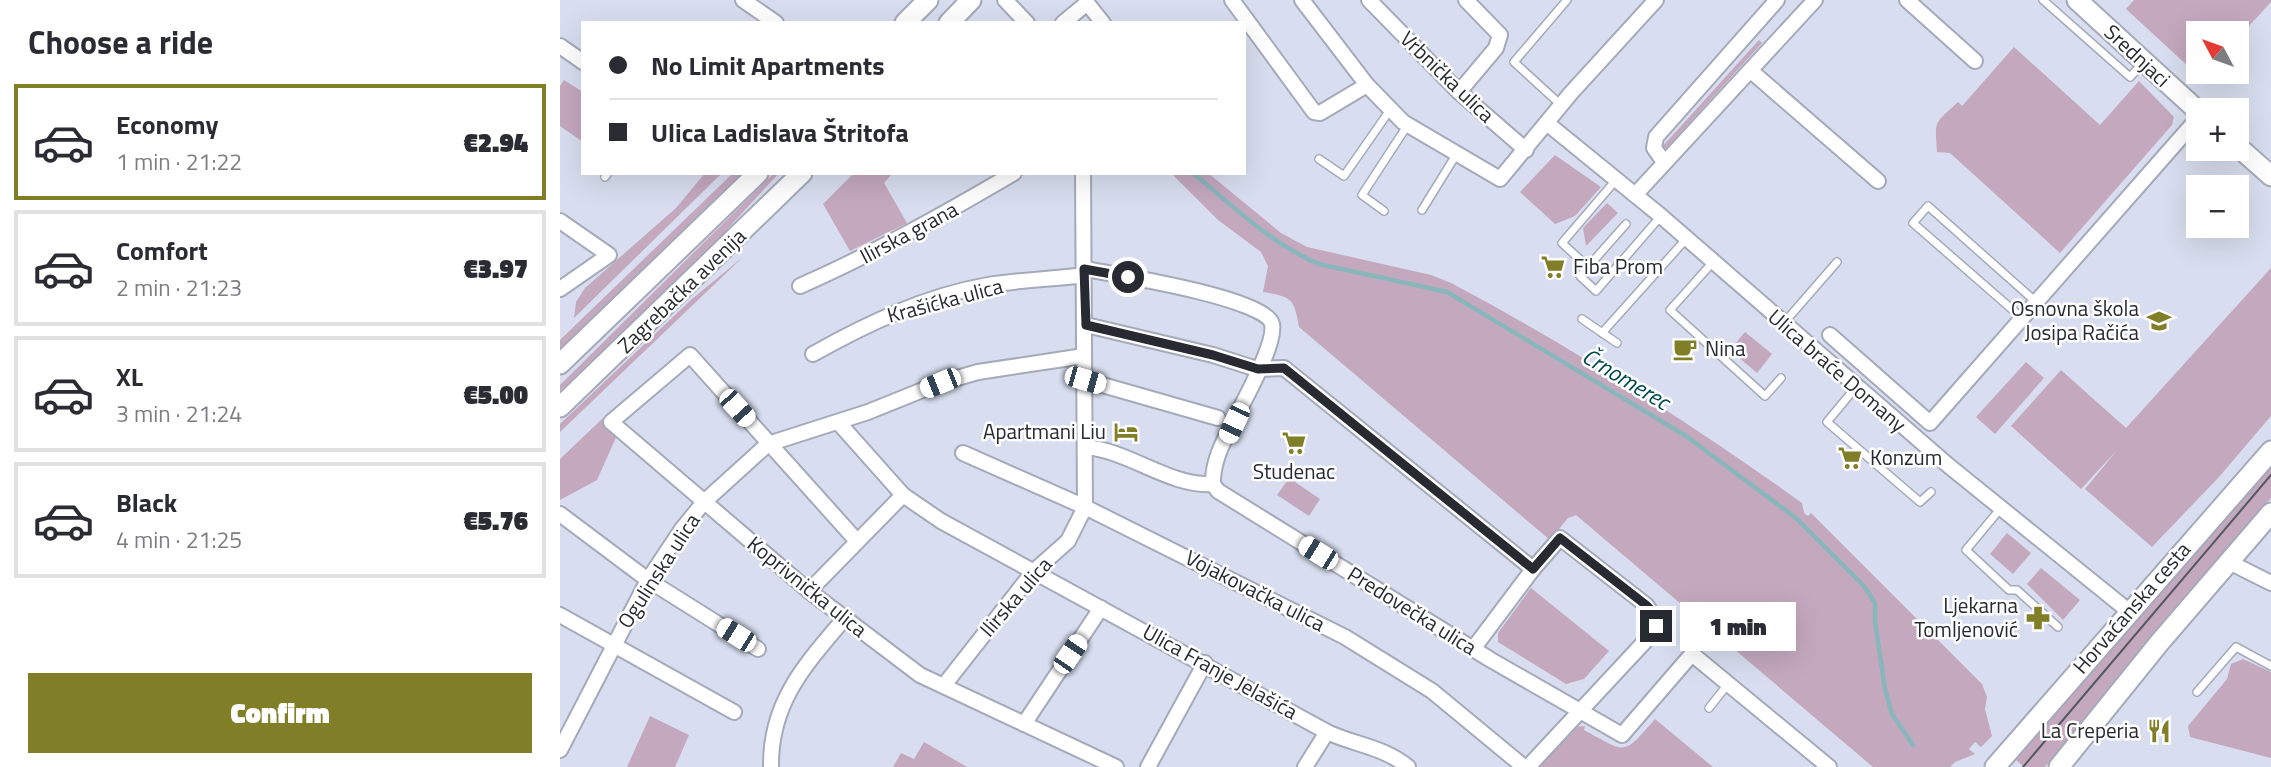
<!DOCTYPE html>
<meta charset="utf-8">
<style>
body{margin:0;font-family:"Titillium Web",sans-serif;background:#f7f7f7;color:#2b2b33;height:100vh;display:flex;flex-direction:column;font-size:26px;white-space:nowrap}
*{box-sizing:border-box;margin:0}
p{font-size:23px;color:#7c7c81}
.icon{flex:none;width:38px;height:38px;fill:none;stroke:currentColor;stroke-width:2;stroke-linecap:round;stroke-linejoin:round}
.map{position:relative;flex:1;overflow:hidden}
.drawer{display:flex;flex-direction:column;background:#fff;width:560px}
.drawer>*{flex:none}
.guide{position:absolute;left:21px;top:21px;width:665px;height:154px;border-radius:0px;box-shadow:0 7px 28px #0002;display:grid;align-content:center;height:154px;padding:0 28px;background:#fff}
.needle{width:46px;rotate:311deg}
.tools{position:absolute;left:1626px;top:21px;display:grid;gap:14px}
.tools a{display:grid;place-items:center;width:63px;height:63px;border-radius:0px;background:#fff;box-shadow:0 7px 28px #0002;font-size:35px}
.end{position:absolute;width:32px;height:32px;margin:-16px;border:9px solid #272a30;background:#fff;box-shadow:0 0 0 4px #fff}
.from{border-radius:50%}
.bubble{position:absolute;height:49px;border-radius:0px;background:#fff;box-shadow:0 7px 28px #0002;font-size:23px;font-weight:800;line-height:49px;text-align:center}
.car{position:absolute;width:21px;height:42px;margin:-21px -10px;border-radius:9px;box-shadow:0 0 5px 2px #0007;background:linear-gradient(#fff 24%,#345 0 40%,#fff 0 76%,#345 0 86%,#fff 0)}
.guide b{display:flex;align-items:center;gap:24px;height:66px;font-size:26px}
.guide b+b{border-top:2px solid #e1e1e2}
.guide i{width:18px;height:18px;background:#2b2b33}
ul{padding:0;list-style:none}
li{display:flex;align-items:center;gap:21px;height:116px;margin:0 14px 10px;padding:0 14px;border:4px solid #e1e1e2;border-radius:0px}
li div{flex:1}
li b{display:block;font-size:26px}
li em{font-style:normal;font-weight:800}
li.on{border-color:#807e26}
li>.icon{width:63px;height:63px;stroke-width:1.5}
h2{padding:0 28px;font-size:32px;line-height:84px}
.cta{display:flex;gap:14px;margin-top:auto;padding:14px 28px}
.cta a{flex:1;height:80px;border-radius:0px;background:#807e26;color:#fff;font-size:28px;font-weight:800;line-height:80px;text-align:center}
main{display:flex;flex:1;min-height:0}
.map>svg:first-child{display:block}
</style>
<main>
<section class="drawer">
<h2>Choose a ride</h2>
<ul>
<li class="on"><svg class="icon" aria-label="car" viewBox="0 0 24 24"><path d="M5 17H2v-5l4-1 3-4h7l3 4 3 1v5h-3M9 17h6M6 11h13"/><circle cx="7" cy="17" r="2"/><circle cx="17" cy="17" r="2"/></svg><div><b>Economy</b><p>1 min · 21:22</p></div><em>€2.94</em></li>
<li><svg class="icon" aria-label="car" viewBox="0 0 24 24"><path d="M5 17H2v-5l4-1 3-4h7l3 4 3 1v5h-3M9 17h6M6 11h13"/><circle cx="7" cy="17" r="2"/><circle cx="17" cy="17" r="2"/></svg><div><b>Comfort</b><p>2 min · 21:23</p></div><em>€3.97</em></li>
<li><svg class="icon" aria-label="car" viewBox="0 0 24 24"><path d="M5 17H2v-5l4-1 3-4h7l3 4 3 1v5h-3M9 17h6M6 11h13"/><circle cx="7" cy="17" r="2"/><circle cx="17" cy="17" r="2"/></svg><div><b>XL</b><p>3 min · 21:24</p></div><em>€5.00</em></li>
<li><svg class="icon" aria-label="car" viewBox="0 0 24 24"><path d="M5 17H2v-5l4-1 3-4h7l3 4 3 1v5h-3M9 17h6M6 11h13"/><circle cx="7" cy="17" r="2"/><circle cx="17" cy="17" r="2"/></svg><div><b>Black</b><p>4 min · 21:25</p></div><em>€5.76</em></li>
</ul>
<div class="cta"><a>Confirm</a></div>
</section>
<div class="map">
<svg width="1711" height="767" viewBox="0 0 1711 767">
<rect width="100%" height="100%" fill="#d8deef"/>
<g fill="#c4a8be">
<polygon points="1574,0 1711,0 1711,2 1677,39 1676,33 1638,33 1638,72 1647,72 1641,78 1566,9"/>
<polygon points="1199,40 1202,43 1104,151 1101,148"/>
<path d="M1454 47 1540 125 1579 81 1614 117 1612 125 1500 253 1390 153 1377 152C1375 120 1373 125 1398 102L1402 106Z"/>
<polygon points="4,80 23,92 23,142 0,126 0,86"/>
<polygon points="995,155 1041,187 1015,216 995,224 960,192"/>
<polygon points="145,173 162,173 14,318 16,302 25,288 116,208"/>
<polygon points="173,173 182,173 0,349 0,340"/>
<polygon points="214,173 219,173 151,247 0,391 0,385"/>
<polygon points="294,173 333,173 324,183 347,223 290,251 263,204"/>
<path d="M611 173H648L721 233 747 247 871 275 891 283C1014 348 1129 422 1242 503L1244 513 1248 516 1251 513 1422 684 1427 697 1425 709 1432 736 1421 747 1415 742 1409 749 1415 754 1395 762 1390 767H1313L1016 515 1008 518 990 540 739 327C734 298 732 297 703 292L708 266 701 252 658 220Z"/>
<polygon points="1047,203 1058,213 1026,246 1023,228"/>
<polygon points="183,257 0,432 0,424 132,299"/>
<polygon points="1711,268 1711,416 1659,477 1592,547 1525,489 1558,449 1521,489 1451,426 1501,370 1566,428"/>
<polygon points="1185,332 1212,354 1197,373 1170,350"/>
<polygon points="1466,362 1484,378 1435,434 1416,417"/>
<polygon points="42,419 58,433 37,480 0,500 0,459"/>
<polygon points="1711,463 1711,498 1485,767 1464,767 1456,760"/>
<polygon points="729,478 760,499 749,516 717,495"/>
<polygon points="1447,533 1471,553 1453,574 1430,554"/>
<polygon points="1481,568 1520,600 1503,620 1467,584"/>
<polygon points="971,588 1049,651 1024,679 1006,684 938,642 938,633"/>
<polygon points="1683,659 1711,672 1711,758 1630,737 1628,726 1667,679 1671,664"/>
<polygon points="90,716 129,735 115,767 67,767"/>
<path d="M1095 719 1153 767H978L1014 727 1025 726 1024 730C1067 753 1062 757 1095 719Z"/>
<polygon points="364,742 407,767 333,767 341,753 354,759"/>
</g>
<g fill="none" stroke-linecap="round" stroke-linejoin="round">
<path stroke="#89b6bb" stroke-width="4.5" d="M633 173C673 206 711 244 759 264L887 292 1126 436 1236 518 1304 586 1315 603V621L1325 689 1332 714 1353 745"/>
<g stroke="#a4aaba" stroke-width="10">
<g id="lane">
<polyline points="1483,0 1570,77 1584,62"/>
<polyline points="1001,105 954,62 1007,0"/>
<polyline points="759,159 784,176 830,110"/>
<polyline points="45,177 48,173"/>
<polyline points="862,210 896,155"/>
<polyline points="824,211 802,195 847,126"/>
<polyline points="1066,224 1020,276 1036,291 1101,216"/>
<polyline points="1153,262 1110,310 1205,396 1221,378"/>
<polyline points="1028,267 1002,243 1056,180"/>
<polyline points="1462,318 1353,223 1368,206 1476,302"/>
<polyline points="1022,319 1057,343"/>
<polyline points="1223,324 1277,262"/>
<polyline points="1042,333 1127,238"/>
<polyline points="1296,387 1267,422 1360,502 1371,492"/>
<polyline points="1441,508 1406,550 1449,590 1457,590 1498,627"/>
<polyline points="1637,692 1676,647 1711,666"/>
<polyline points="1149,708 1168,684"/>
</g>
</g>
<g stroke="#a4aaba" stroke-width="18">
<g id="street">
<polyline points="183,0 216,23"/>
<polyline points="445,0 467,23"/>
<polyline points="672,0 754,112 760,113 807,85"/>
<polyline points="742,0 807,85 843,122 940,179 1011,93 1096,0"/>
<polyline points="809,0 899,92 966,150"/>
<polyline points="1347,0 1415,61"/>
<polyline points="503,23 527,3 543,23"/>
<polyline points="0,46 23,62"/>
<polyline points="1191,71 1318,181"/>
<polyline points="899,92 936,48 940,35 906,0"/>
<polyline points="988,124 1101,216 1389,466 1571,613"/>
<polyline points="1104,162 1094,148 1096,137 1217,0"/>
<polyline points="1075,195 1255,0"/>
<polyline points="0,221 49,255 0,289"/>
<path d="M525 269C553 274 706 298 712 324 716 342 689 391 680 409 669 432 652 457 653 484"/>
<path d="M240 286C315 253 384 214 454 173"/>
<polyline points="526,325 653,355 697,369 724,368 973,569 913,649"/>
<polyline points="1270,335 1370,423 1638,118"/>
<path d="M253 354C308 323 366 296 428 285 460 280 493 279 524 275"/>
<polyline points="525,380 658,418"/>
<path d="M278 422 343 495 381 521 767 732C795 745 824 747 848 767"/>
<path d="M526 447C570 451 610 487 653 484L658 491 931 660 1062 735 1132 654 1269 767"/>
<polyline points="403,453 525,507 785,637 872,691 964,767"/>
<polyline points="0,514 88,580 198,649"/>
<polyline points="296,540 130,355 51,422 249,591 360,675 556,767"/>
<polyline points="1669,562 1711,583"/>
<polyline points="249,591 343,495"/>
<polyline points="0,615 174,712"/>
<polyline points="385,684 473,572 508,541 525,507 523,173"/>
<polyline points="464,724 541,608"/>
<polyline points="0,750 88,580 122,529 144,502 208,444 308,412 380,383 418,372 524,356"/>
<path d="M211 767C210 703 244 666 284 619"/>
<polyline points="588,767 645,663"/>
<polyline points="745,767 767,732"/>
<polyline points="968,767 1090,636 1096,619 1086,605 1000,538 973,569"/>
</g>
</g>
<g stroke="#a4aaba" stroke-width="23">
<g id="secondary">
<polyline points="1517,0 1638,111"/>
<polyline points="345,23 368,0"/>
<polyline points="389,23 411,0"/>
<polyline points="1676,145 1711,176"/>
<polyline points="0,364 198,173"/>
<polyline points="0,407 242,173"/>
<polyline points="1435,767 1711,451"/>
<polyline points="1499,767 1600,642 1711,513"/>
</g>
</g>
<use href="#lane" stroke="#fff" stroke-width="7"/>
<use href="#street" stroke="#fff" stroke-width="14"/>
<use href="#secondary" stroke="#fff" stroke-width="19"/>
<polyline stroke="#545861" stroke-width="2" points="1463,767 1711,475"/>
</g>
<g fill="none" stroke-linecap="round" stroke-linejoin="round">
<polyline stroke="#272a30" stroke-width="9" points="568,277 524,269 526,325 653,355 698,369 724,368 973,569 1000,538 1086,605 1094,613 1096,626"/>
</g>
<defs>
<g id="supermarket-bare" transform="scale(1.89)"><path d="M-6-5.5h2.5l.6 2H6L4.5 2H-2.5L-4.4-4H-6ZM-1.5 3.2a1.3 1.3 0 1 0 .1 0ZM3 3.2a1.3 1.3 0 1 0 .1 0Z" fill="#807e26" stroke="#fff" stroke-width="2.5" paint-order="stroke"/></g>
<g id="school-bare" transform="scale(1.89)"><path d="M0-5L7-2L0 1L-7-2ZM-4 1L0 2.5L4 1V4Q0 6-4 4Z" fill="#807e26" stroke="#fff" stroke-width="2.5" paint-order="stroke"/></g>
<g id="cafe-bare" transform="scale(1.89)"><path d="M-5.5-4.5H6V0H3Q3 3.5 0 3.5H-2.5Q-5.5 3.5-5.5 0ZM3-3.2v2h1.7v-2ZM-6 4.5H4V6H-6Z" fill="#807e26" stroke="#fff" stroke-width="2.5" paint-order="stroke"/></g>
<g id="hotel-bare" transform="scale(1.89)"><path d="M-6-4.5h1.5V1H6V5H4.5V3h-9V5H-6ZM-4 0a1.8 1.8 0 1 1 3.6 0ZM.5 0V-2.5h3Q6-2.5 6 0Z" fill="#807e26" stroke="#fff" stroke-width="2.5" paint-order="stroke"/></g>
<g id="pharmacy-bare" transform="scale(1.89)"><path d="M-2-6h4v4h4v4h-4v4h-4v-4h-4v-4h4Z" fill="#807e26" stroke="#fff" stroke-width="2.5" paint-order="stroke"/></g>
<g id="restaurant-bare" transform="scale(1.89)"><path d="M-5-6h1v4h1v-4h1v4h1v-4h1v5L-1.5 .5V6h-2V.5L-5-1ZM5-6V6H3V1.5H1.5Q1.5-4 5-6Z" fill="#807e26" stroke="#fff" stroke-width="2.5" paint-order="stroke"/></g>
</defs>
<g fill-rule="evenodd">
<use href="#supermarket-bare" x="993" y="267"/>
<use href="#school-bare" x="1599" y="321"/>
<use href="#cafe-bare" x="1125" y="349"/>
<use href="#hotel-bare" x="566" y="432"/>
<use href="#supermarket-bare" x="734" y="443"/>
<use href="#supermarket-bare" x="1290" y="458"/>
<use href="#pharmacy-bare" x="1478" y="618"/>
<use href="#restaurant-bare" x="1599" y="731"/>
</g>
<g text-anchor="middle" stroke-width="5" stroke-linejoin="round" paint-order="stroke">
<g font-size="21" fill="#272a30" stroke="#fff">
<text transform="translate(1577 56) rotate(43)" y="7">Srednjaci</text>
<text transform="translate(887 77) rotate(44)" y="7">Vrbnička ulica</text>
<text transform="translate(349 233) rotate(-28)" y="7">Ilirska grana</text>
<text transform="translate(122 291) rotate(-44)" y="7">Zagrebačka avenija</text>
<text transform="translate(385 301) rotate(-15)" y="7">Krašićka ulica</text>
<text transform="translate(1277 371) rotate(41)" y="7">Ulica braće Domany</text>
<text transform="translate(99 571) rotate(-57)" y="7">Ogulinska ulica</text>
<text transform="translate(247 587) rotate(39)" y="7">Koprivnička ulica</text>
<text transform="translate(695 591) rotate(27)" y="7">Vojakovačka ulica</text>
<text transform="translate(456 597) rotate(-49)" y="7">Ilirska ulica</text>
<text transform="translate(1572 608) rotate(-49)" y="7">Horvaćanska cesta</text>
<text transform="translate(852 611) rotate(32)" y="7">Predovečka ulica</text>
<text transform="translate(660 672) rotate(29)" y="7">Ulica Franje Jelašića</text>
</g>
<g font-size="21" fill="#272a30" stroke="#fff" text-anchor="end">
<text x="1013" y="274" text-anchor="start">Fiba Prom</text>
<text x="1579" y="316">Osnovna škola<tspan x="1579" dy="24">Josipa Račića</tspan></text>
<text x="1145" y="356" text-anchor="start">Nina</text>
<text x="546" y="439">Apartmani Liu</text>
<text x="1310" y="465" text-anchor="start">Konzum</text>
<text x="734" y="479" text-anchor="middle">Studenac</text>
<text x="1458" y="613">Ljekarna<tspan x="1458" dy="24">Tomljenović</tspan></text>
<text x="1579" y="738">La Creperia</text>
</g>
<g font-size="23" font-style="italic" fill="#01494f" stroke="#fff">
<text transform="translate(1066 379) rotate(31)" y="8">Črnomerec</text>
</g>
</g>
</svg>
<div class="tools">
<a><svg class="needle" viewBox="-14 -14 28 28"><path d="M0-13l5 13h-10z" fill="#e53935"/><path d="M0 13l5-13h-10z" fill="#7c7c81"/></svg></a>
<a>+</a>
<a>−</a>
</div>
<i class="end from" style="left:568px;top:277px"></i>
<i class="end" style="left:1096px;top:626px"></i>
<div class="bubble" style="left:1120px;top:602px;width:116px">1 min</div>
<i class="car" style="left:525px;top:380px;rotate:106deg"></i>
<i class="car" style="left:380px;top:383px;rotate:248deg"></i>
<i class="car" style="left:177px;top:408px;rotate:138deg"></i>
<i class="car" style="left:674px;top:423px;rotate:205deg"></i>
<i class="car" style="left:758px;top:553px;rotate:302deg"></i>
<i class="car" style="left:176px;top:635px;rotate:302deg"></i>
<i class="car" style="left:510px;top:654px;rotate:34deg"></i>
<div class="guide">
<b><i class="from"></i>No Limit Apartments</b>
<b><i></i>Ulica Ladislava Štritofa</b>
</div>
</div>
</main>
